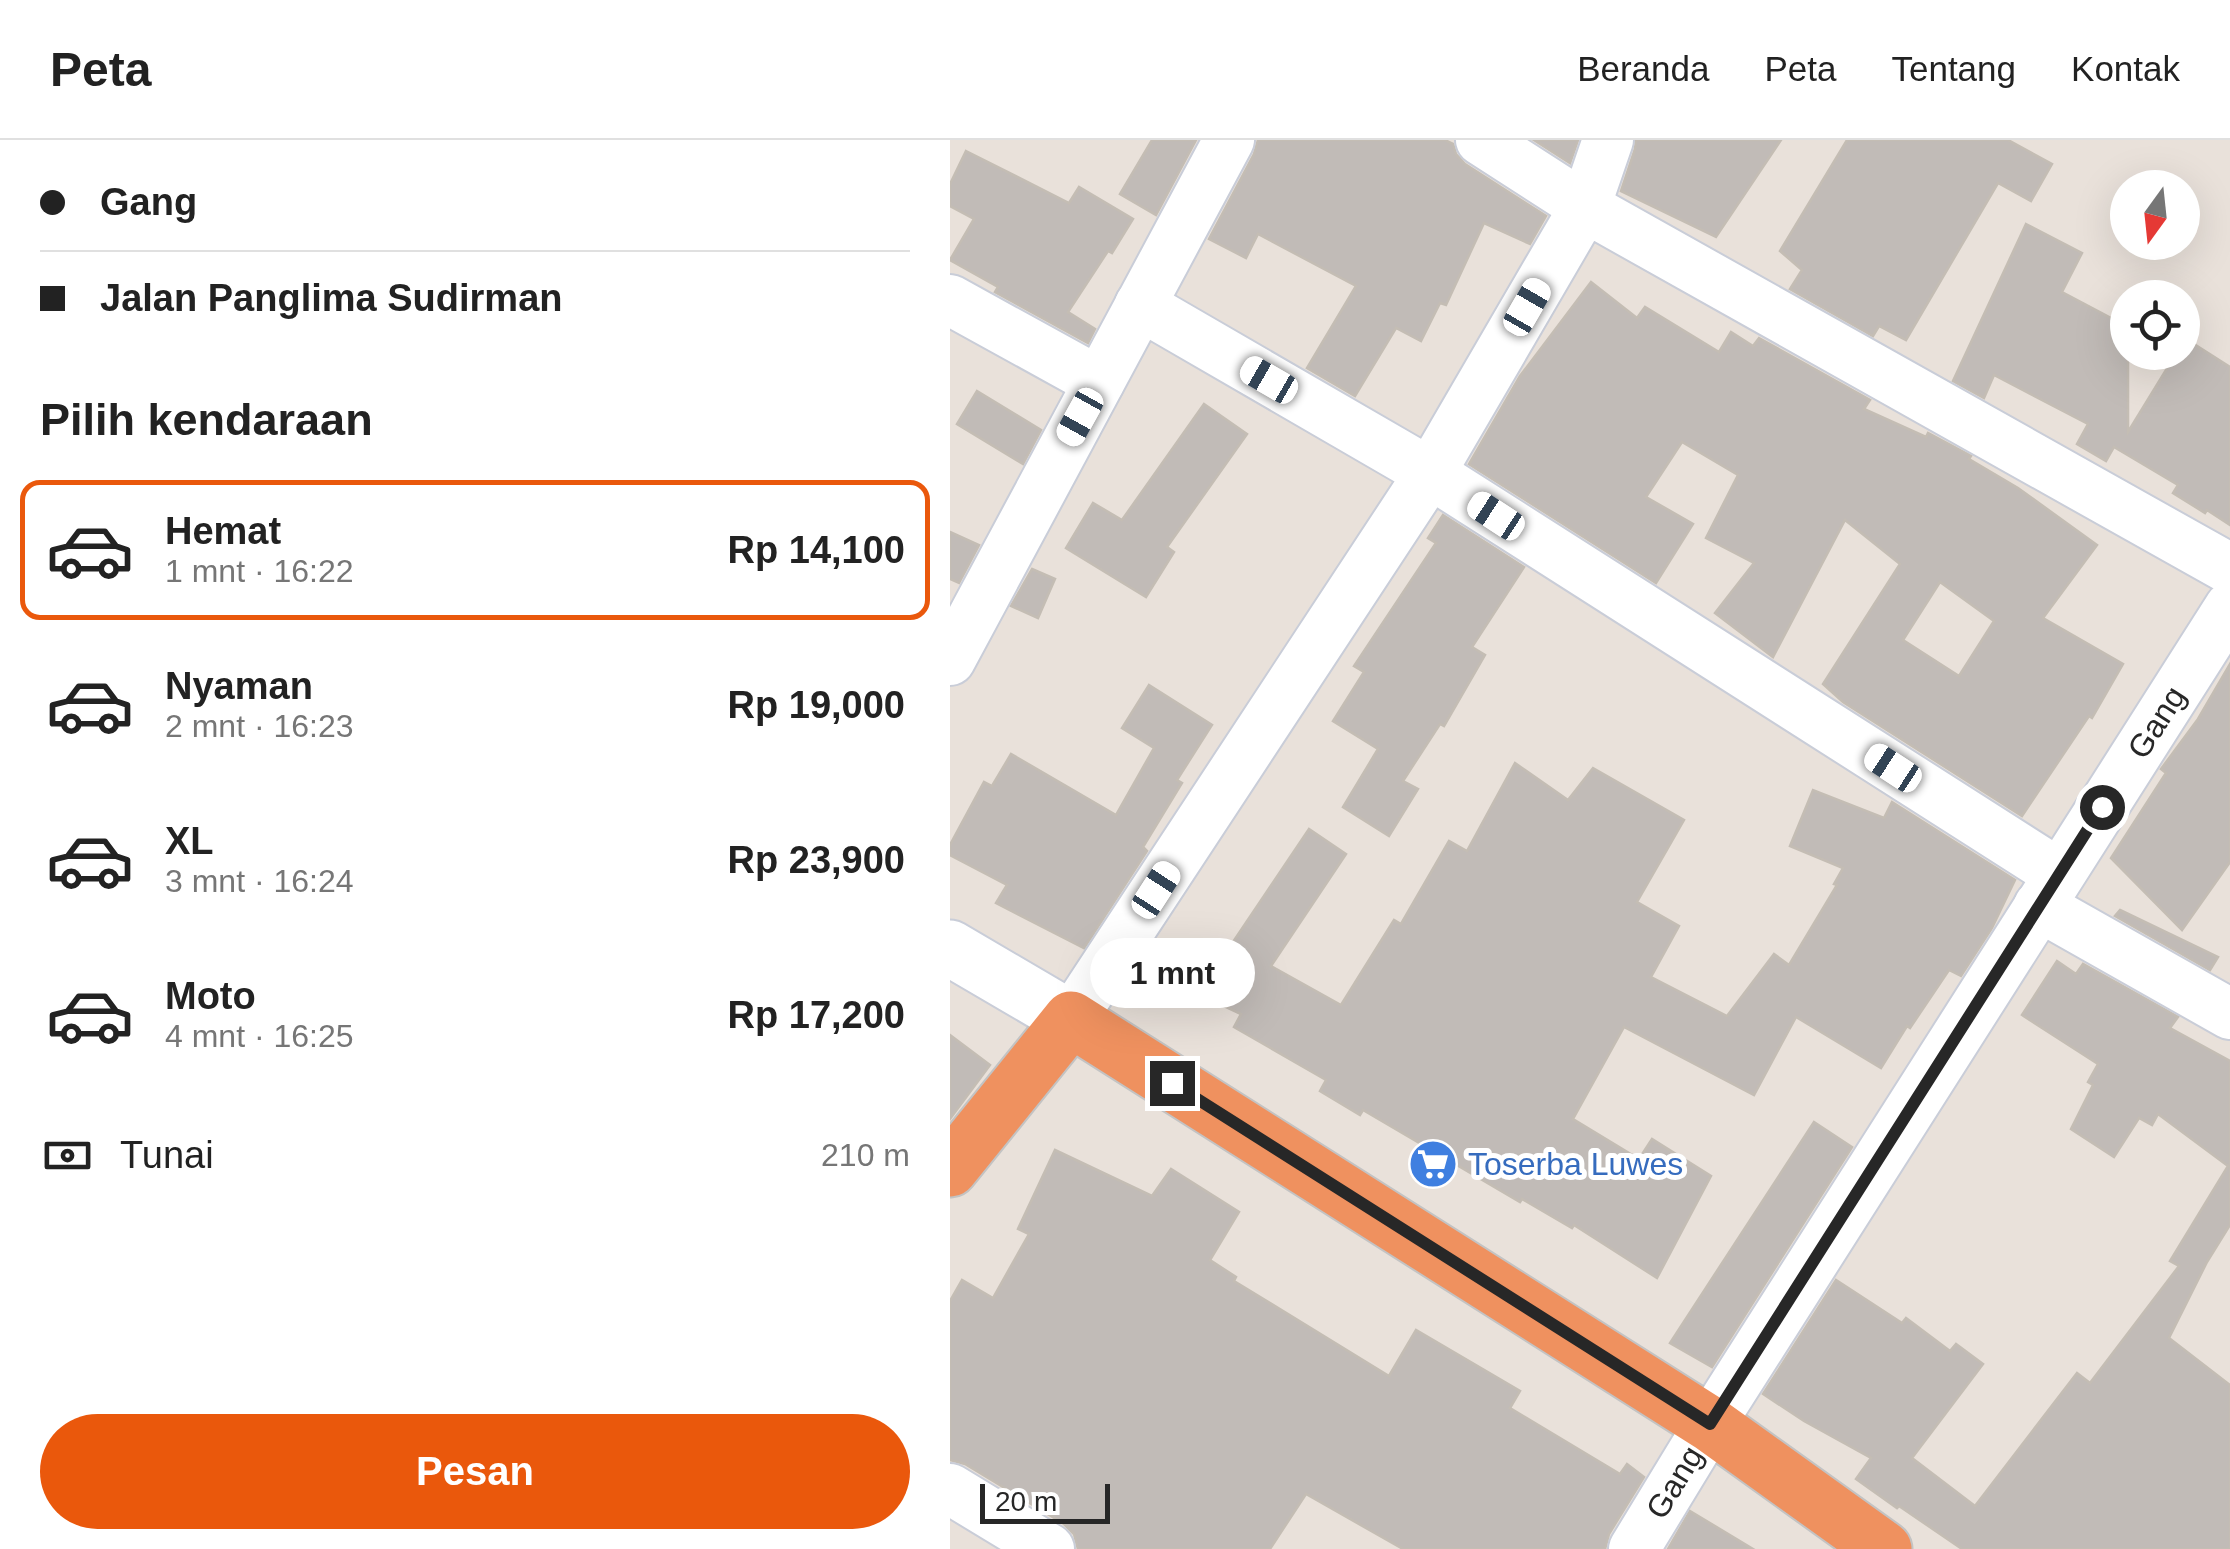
<!DOCTYPE html>
<html lang="id">
<meta charset="utf-8">
<style>
body{margin:0;font-family:Helvetica,sans-serif;background:#f2f2f2;color:#222;height:100vh;display:flex;flex-direction:column;font-size:38px;white-space:nowrap}
*{box-sizing:border-box;margin:0}
p{font-size:32px;color:#767676}
.icon{flex:none;width:55px;height:55px;fill:none;stroke:currentColor;stroke-width:2;stroke-linecap:round;stroke-linejoin:round}
.map{position:relative;flex:1;overflow:hidden}
.details{display:flex;flex-direction:column;background:#fff;width:950px}
.details>*{flex:none}
.hud{display:grid;align-content:center;height:220px;padding:0 40px;background:#fff}
.needle{width:65px;rotate:195deg}
.controls{position:absolute;left:1160px;top:30px;display:grid;gap:20px}
.controls a{display:grid;place-items:center;width:90px;height:90px;border-radius:50%;background:#fff;box-shadow:0 10px 40px #0002;font-size:50px}
.scale{position:absolute;left:30px;bottom:25px;width:130px;box-sizing:border-box;padding-left:10px;border:5px solid #272727;border-top:0;font-size:28px;line-height:35px;white-space:nowrap;color:#272727;-webkit-text-stroke:8px #fff;paint-order:stroke}
.end{position:absolute;width:45px;height:45px;margin:-22px;border:12px solid #272727;background:#fff;box-shadow:0 0 0 5px #fff}
.from{border-radius:50%}
.bubble{position:absolute;height:70px;border-radius:35px;background:#fff;box-shadow:0 10px 40px #0002;font-size:32px;font-weight:700;line-height:70px;text-align:center}
.car{position:absolute;width:30px;height:60px;margin:-30px -15px;border-radius:12px;box-shadow:0 0 8px 2px #0007;background:linear-gradient(#fff 24%,#345 0 40%,#fff 0 76%,#345 0 86%,#fff 0)}
.hud b{display:flex;align-items:center;gap:35px;height:95px;font-size:38px}
.hud b+b{border-top:2px solid #e0e0e0}
.hud i{width:25px;height:25px;background:#222}
ul{padding:0;list-style:none}
li{display:flex;align-items:center;gap:30px;height:140px;margin:0 20px 15px;padding:0 20px;border:5px solid transparent;border-radius:20px}
li div{flex:1}
li b{display:block;font-size:38px}
li em{font-style:normal;font-weight:700}
li.selected{border-color:#ea580c}
li>.icon{width:90px;height:90px;stroke-width:1.5}
h2{padding:0 40px;font-size:45px;line-height:120px}
.pay{display:flex;align-items:center;gap:25px;height:110px;padding:0 40px;font-size:38px}
.pay p{margin-inline-start:auto}
.action{display:flex;gap:20px;margin-top:auto;padding:20px 40px}
.action a{flex:1;height:115px;border-radius:60px;background:#ea580c;color:#fff;font-size:40px;font-weight:700;line-height:115px;text-align:center}
header{display:flex;align-items:center;gap:60px;box-sizing:border-box;height:140px;padding:0 50px;background:#fff;border-bottom:2px solid #e0e0e0}
header strong{font-size:48px}
nav{display:flex;gap:55px;margin-inline-start:auto;font-size:35px}
main{display:flex;flex:1;min-height:0}
.map>svg:first-child{display:block}
</style>
<header>
<strong>Peta</strong>
<nav><a>Beranda</a><a>Peta</a><a>Tentang</a><a>Kontak</a></nav>
</header>
<main>
<section class="details">
<div class="hud">
<b><i class="from"></i>Gang</b>
<b><i></i>Jalan Panglima Sudirman</b>
</div>
<h2>Pilih kendaraan</h2>
<ul>
<li class="selected"><svg class="icon" aria-label="car" viewBox="0 0 24 24"><path d="M5 17H2v-5l4-1 3-4h7l3 4 3 1v5h-3M9 17h6M6 11h13"/><circle cx="7" cy="17" r="2"/><circle cx="17" cy="17" r="2"/></svg><div><b>Hemat</b><p>1 mnt · 16:22</p></div><em>Rp 14,100</em></li>
<li><svg class="icon" aria-label="car" viewBox="0 0 24 24"><path d="M5 17H2v-5l4-1 3-4h7l3 4 3 1v5h-3M9 17h6M6 11h13"/><circle cx="7" cy="17" r="2"/><circle cx="17" cy="17" r="2"/></svg><div><b>Nyaman</b><p>2 mnt · 16:23</p></div><em>Rp 19,000</em></li>
<li><svg class="icon" aria-label="car" viewBox="0 0 24 24"><path d="M5 17H2v-5l4-1 3-4h7l3 4 3 1v5h-3M9 17h6M6 11h13"/><circle cx="7" cy="17" r="2"/><circle cx="17" cy="17" r="2"/></svg><div><b>XL</b><p>3 mnt · 16:24</p></div><em>Rp 23,900</em></li>
<li><svg class="icon" aria-label="car" viewBox="0 0 24 24"><path d="M5 17H2v-5l4-1 3-4h7l3 4 3 1v5h-3M9 17h6M6 11h13"/><circle cx="7" cy="17" r="2"/><circle cx="17" cy="17" r="2"/></svg><div><b>Moto</b><p>4 mnt · 16:25</p></div><em>Rp 17,200</em></li>
</ul>
<div class="pay"><svg class="icon" aria-label="cash" viewBox="0 0 24 24"><path d="M3 7h18v10H3z"/><circle cx="12" cy="12" r="2"/></svg>Tunai<p>210 m</p></div>
<div class="action"><a>Pesan</a></div>
</section>
<div class="map">
<svg width="1280" height="1409" viewBox="0 0 1280 1409">
<rect width="100%" height="100%" fill="#e9e1da"/>
<g fill="#c1bbb7" stroke="#c4bdb4" stroke-width="2.5" fill-rule="evenodd">
<polygon points="202,0 246,0 206,75 170,54"/>
<polygon points="308,0 495,0 503,4 506,14 515,24 596,76 580,104 534,83 496,165 490,163 471,201 446,188 405,256 357,228 406,146 308,94 296,118 259,99 304,14"/>
<polygon points="584,0 628,0 620,23"/>
<polygon points="686,0 831,0 766,97 671,51 685,9"/>
<polygon points="897,0 1058,0 1102,24 1081,61 1048,43 956,200 929,186 923,196 840,149 852,130 830,111"/>
<polygon points="16,11 119,63 129,47 183,79 162,113 158,111 118,172 145,189 138,203 45,152 48,147 0,120 24,79 0,66 0,44"/>
<polygon points="1076,84 1132,113 1112,152 1178,187 1178,292 1227,212 1232,212 1232,204 1236,199 1280,227 1280,385 1257,370 1255,373 1223,353 1228,345 1164,307 1156,321 1127,304 1138,284 1044,235 1034,258 1003,241"/>
<path d="M641 142 687 178 695 167 769 212 781 192 803 206 809 198 920 260 914 269 976 297 978 293 1021 316 1019 319 1068 348 1147 405 1093 478 1173 524 1142 578 1139 576 1072 676 893 562 873 544 950 424 895 380 823 517 765 473 804 423 756 398 788 335 732 302 696 357 743 384 706 443 519 324 570 236ZM990 442 1044 481 1009 536 953 500Z"/>
<polygon points="27,251 91,290 73,324 7,284"/>
<polygon points="254,264 297,294 217,407 224,412 196,457 116,408 143,363 172,380"/>
<polygon points="493,375 574,427 522,507 535,515 494,586 490,584 453,641 468,649 439,696 393,667 428,609 383,581 414,532 404,526 486,403 478,398"/>
<polygon points="0,392 29,405 9,443 0,439"/>
<polygon points="82,429 105,439 88,478 61,466"/>
<polygon points="1280,524 1280,722 1232,790 1161,718 1216,633 1211,629 1248,579"/>
<polygon points="199,545 262,585 227,640 232,643 193,707 197,711 134,808 46,763 57,745 0,715 0,705 34,642 42,646 61,614 166,675 204,608 172,588"/>
<polygon points="565,623 618,660 643,628 734,680 687,762 729,786 701,837 777,876 824,814 839,825 887,745 884,744 893,728 840,706 863,650 934,678 942,662 1065,740 1042,788 1011,836 999,830 960,888 957,886 931,928 846,877 804,955 674,887 623,979 689,1019 702,999 761,1036 707,1138 624,1085 622,1088 572,1059 570,1062 413,970 410,975 370,951 376,940 284,887 291,874 248,854 359,689 396,714 321,826 391,865 444,780 451,784 499,701 517,711"/>
<polygon points="1170,770 1268,817 1260,830 1165,776"/>
<polygon points="1107,821 1126,834 1133,824 1228,877 1220,888 1280,921 1280,1085 1257,1122 1219,1198 1280,1245 1280,1409 1012,1409 949,1366 947,1368 906,1339 921,1318 854,1281 813,1254 886,1140 952,1183 956,1178 1000,1211 1006,1204 1033,1224 962,1318 1025,1366 1127,1233 1140,1243 1229,1126 1220,1121 1278,1026 1208,974 1202,985 1189,978 1164,1017 1121,989 1143,945 1138,942 1148,924 1072,875"/>
<polygon points="0,895 40,925 0,979"/>
<polygon points="864,982 902,1007 762,1227 720,1203"/>
<polygon points="105,1010 202,1056 221,1029 289,1072 260,1120 286,1137 284,1141 439,1236 466,1190 570,1251 560,1268 670,1334 677,1324 694,1337 659,1394 655,1409 453,1409 356,1354 320,1409 128,1409 124,1394 114,1384 15,1324 0,1320 0,1161 12,1140 43,1158 79,1094 68,1089"/>
<polygon points="740,1371 803,1409 718,1409"/>
</g>
<g fill="none" stroke-linecap="round" stroke-linejoin="round">
<g stroke="#c9cdd8" stroke-width="54">
<g id="street">
<polyline points="531,0 635,67 658,0"/>
<polyline points="0,160 149,242"/>
<polyline points="190,165 480,333 1109,734"/>
<polyline points="0,520 279,0"/>
<polyline points="1089,766 1280,874"/>
<polyline points="121,879 480,333 635,67 1280,429"/>
<polyline points="0,1349 99,1409"/>
<path id="s1" d="M684 1409 760 1284 1280 467"/>
</g>
</g>
<g stroke="#c9cdd8" stroke-width="59">
<polyline id="secondary" points="0,808 121,879"/>
</g>
<g stroke="#c3c3c3" stroke-width="59">
<polyline id="highway" points="0,1029 121,879 760,1284 934,1409"/>
</g>
<use href="#street" stroke="#fff" stroke-width="50"/>
<use href="#secondary" stroke="#fff" stroke-width="55"/>
<use href="#highway" stroke="#ef915f" stroke-width="55"/>
</g>
<g fill="none" stroke-linecap="round" stroke-linejoin="round">
<polyline stroke="#272727" stroke-width="12" points="222,943 760,1284 1152,667"/>
</g>
<defs>
<g id="supermarket-disc" transform="scale(2.5)"><circle r="9.5" fill="#3f7fe0" stroke="#fff"/><path d="M-6-5.5h2.5l.6 2H6L4.5 2H-2.5L-4.4-4H-6ZM-1.5 3.2a1.3 1.3 0 1 0 .1 0ZM3 3.2a1.3 1.3 0 1 0 .1 0Z" fill="#fff"/></g>
</defs>
<g fill-rule="evenodd">
<use href="#supermarket-disc" x="483" y="1024"/>
</g>
<g text-anchor="middle" stroke-width="10" stroke-linejoin="round" paint-order="stroke">
<g font-size="32" fill="#272727" stroke="#fff">
<text dy="11" stroke="none"><textPath href="#s1" startOffset="978">Gang</textPath></text>
<text dy="11" stroke="none"><textPath href="#s1" startOffset="78">Gang</textPath></text>
</g>
<g font-size="32" fill="#366cbe" stroke="#fff" text-anchor="start">
<text x="518" y="1035">Toserba Luwes</text>
</g>
</g>
</svg>
<div class="controls">
<a><svg class="needle" viewBox="-14 -14 28 28"><path d="M0-13l5 13h-10z" fill="#e53935"/><path d="M0 13l5-13h-10z" fill="#767676"/></svg></a>
<a><svg class="icon" aria-label="locate" viewBox="0 0 24 24"><circle cx="12" cy="12" r="6"/><path d="M12 2v4M12 18v4M2 12h4M18 12h4"/></svg></a>
</div>
<div class="scale">20 m</div>
<i class="end from" style="left:1152px;top:667px"></i>
<i class="end" style="left:222px;top:943px"></i>
<div class="bubble" style="left:140px;top:798px;width:165px">1 mnt</div>
<i class="car" style="left:577px;top:167px;rotate:30deg"></i>
<i class="car" style="left:319px;top:240px;rotate:300deg"></i>
<i class="car" style="left:130px;top:277px;rotate:209deg"></i>
<i class="car" style="left:546px;top:376px;rotate:303deg"></i>
<i class="car" style="left:943px;top:628px;rotate:303deg"></i>
<i class="car" style="left:206px;top:750px;rotate:33deg"></i>
</div>
</main>
